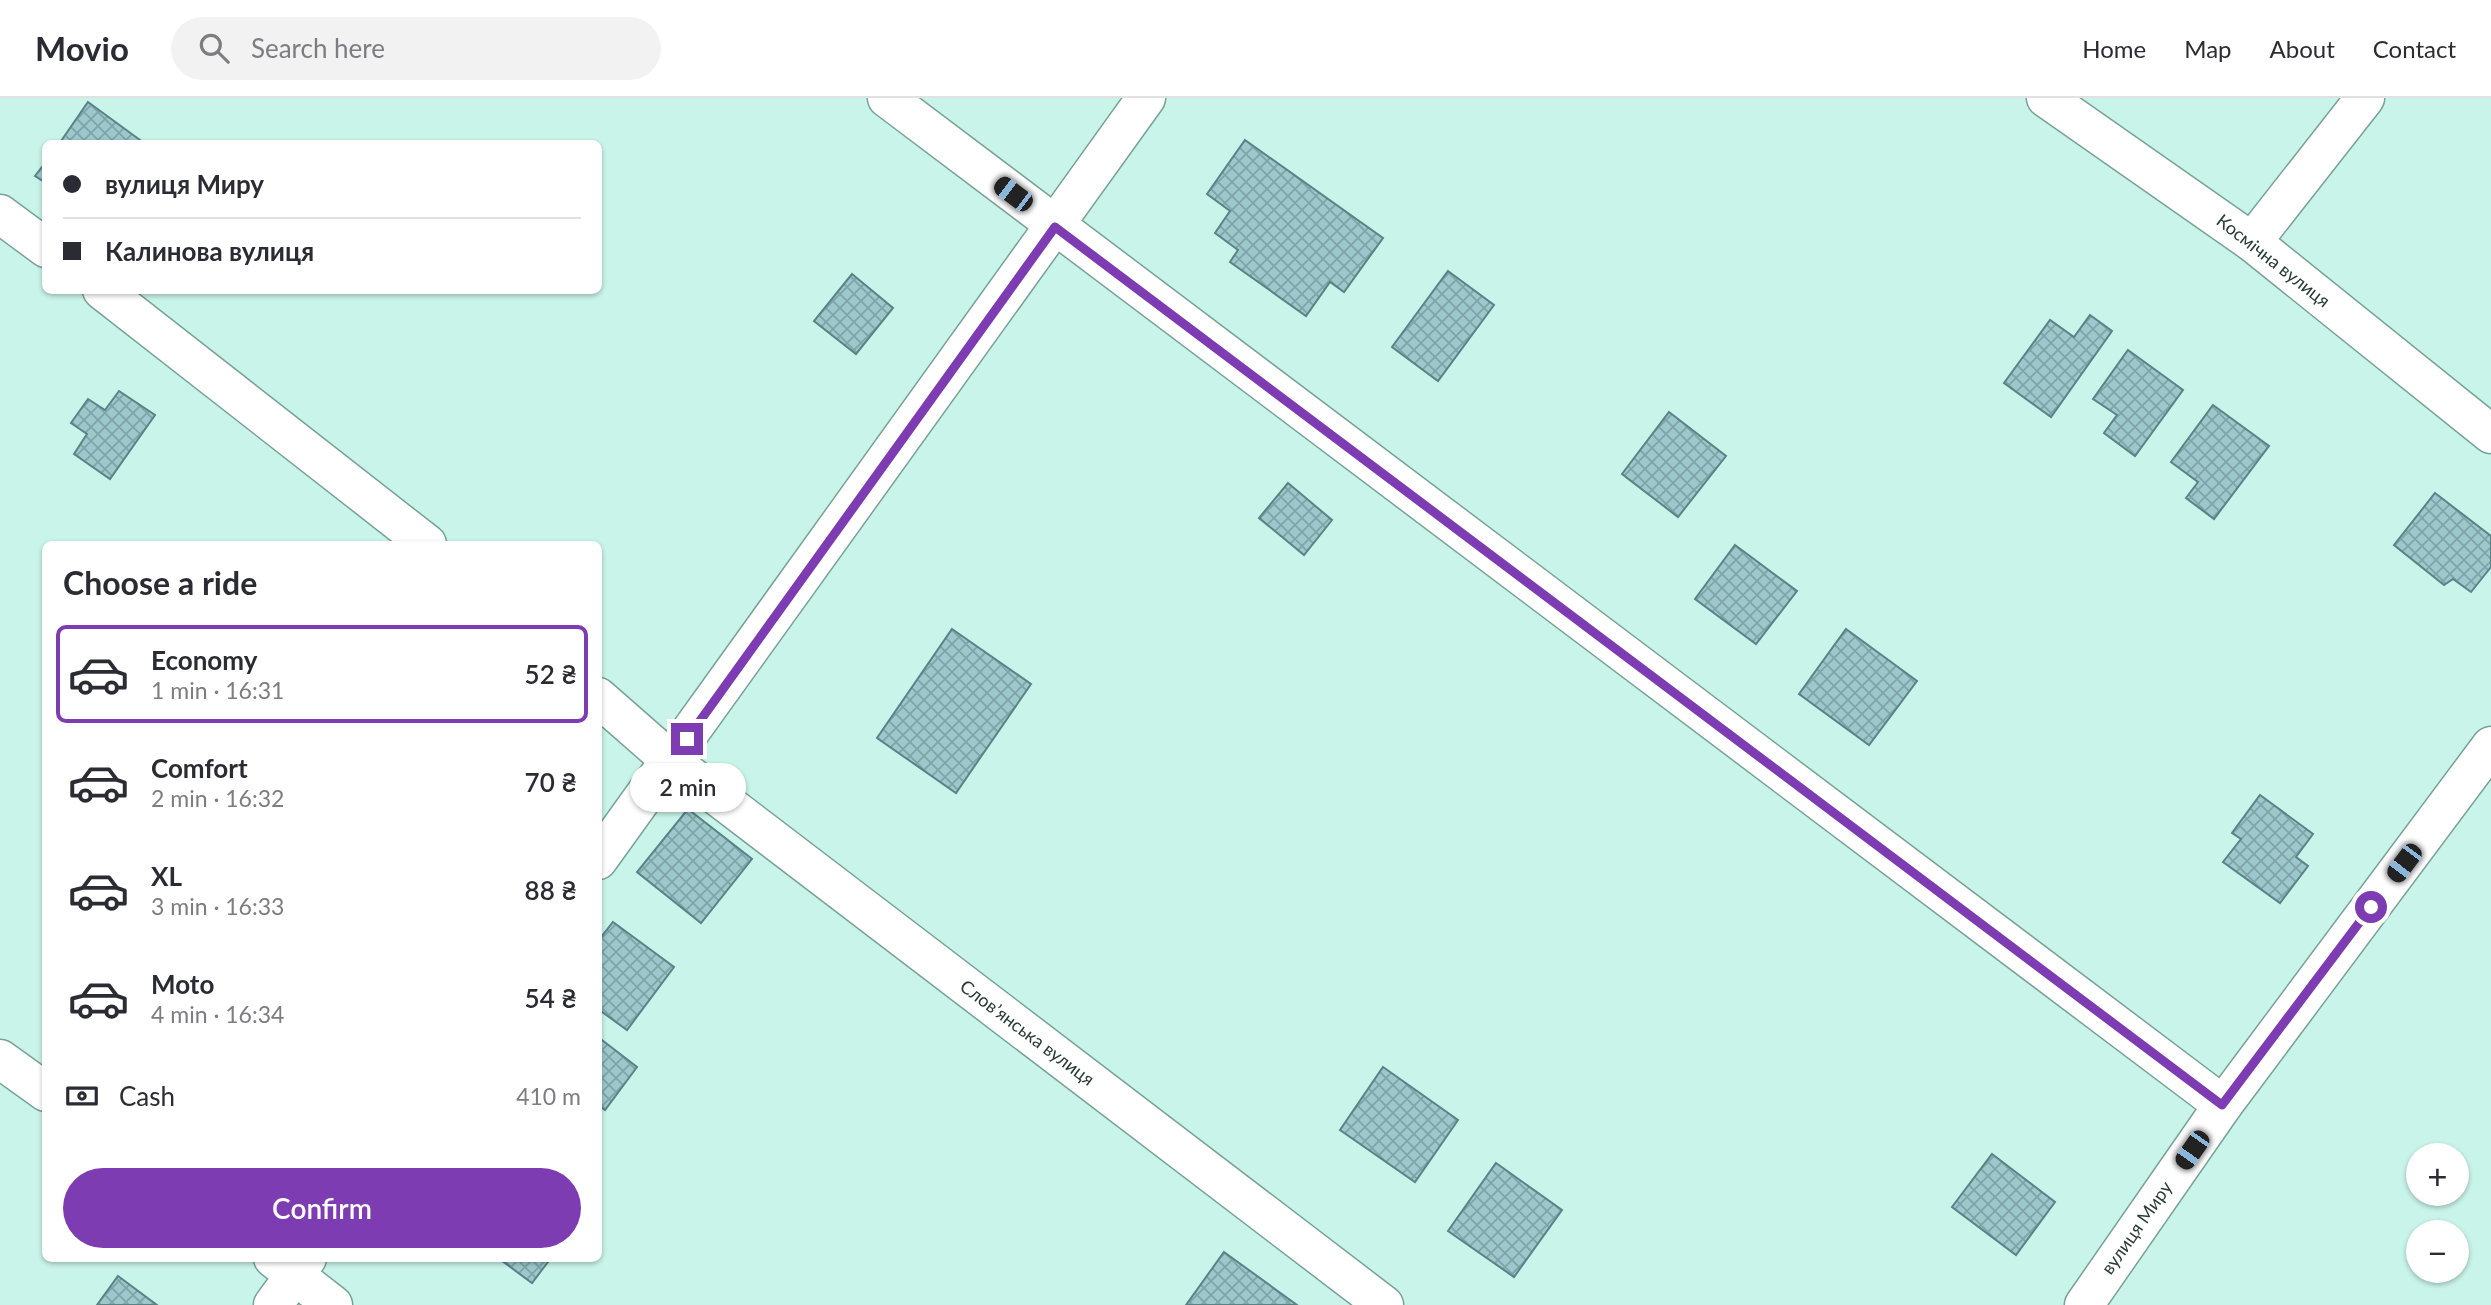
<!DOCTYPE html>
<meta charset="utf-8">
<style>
body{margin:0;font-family:Lato,sans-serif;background:#f2f2f3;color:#2b2b33;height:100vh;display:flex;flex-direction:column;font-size:26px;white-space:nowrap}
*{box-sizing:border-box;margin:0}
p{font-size:23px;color:#7c7c81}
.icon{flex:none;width:38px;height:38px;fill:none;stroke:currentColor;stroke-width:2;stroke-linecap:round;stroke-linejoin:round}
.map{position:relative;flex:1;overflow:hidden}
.drawer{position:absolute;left:42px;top:443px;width:560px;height:721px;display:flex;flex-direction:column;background:#fff;border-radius:10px;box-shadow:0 2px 5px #0004}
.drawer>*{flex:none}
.top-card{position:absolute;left:42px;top:42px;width:560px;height:154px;border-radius:10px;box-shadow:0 2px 5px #0004;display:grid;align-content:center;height:154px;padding:0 21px;background:#fff}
.controls{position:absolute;left:2406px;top:1045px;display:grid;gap:14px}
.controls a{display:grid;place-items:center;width:63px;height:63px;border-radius:50%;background:#fff;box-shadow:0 2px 5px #0004;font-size:35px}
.end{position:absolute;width:32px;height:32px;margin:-16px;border:9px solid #7d3cb1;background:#fff;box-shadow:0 0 0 4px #fff}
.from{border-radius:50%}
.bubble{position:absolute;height:49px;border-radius:24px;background:#fff;box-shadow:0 2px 5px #0004;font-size:23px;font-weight:600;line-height:49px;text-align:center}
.car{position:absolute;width:21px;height:42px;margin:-21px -10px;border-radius:9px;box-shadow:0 0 5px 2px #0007;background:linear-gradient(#222 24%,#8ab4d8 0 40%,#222 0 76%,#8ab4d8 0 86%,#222 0)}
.top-card b{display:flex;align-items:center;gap:24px;height:66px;font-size:26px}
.top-card b+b{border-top:2px solid #e1e1e2}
.top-card i{width:18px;height:18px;background:#2b2b33}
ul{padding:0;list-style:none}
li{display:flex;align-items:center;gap:21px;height:98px;margin:0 14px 10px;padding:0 7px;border:4px solid transparent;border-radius:10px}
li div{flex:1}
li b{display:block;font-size:26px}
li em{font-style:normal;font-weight:600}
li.active{border-color:#7d3cb1}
li>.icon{width:63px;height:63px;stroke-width:1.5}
h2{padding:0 21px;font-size:32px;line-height:84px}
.pay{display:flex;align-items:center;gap:18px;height:77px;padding:0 21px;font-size:26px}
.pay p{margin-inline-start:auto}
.primary-button{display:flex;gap:14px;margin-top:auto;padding:14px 21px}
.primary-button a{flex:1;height:80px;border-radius:42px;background:#7d3cb1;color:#fff;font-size:28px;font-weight:600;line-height:80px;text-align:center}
header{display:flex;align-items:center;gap:42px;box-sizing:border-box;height:98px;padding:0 35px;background:#fff;border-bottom:2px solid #e1e1e2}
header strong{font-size:33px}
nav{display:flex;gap:38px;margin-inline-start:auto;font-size:24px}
.search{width:490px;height:63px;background:#f2f2f3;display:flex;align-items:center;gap:18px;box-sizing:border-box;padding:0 24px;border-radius:38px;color:#7c7c81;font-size:26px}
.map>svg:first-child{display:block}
</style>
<header>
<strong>Movio</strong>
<div class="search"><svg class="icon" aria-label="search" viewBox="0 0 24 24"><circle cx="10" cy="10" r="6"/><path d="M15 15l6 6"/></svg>Search here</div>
<nav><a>Home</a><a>Map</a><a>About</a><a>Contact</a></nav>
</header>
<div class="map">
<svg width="2491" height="1207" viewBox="0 0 2491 1207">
<defs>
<pattern id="building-cross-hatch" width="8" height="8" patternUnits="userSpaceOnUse" patternTransform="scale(1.75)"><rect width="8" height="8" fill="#9cc8cc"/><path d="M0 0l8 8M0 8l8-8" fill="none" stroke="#7fa3a6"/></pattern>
</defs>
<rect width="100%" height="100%" fill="#c9f4e9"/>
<g fill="url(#building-cross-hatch)" stroke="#598387" stroke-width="2">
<polygon points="88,4 140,42 138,46 59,46"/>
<polygon points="1245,42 1383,140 1344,194 1330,184 1306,218 1230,164 1238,152 1215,135 1230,113 1207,96"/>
<polygon points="46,64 46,85 35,78"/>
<polygon points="1448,173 1494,207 1438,283 1392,249"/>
<polygon points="852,176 893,210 856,256 814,223"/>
<polygon points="2090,217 2112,233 2051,319 2004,285 2050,222 2074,239"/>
<polygon points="2128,252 2183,292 2135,358 2104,335 2117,317 2093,301"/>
<polygon points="119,293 155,317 110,381 74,356 87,336 71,325 88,301 105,312"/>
<polygon points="2213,307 2269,348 2214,421 2186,400 2198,384 2171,364"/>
<polygon points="1669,314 1726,358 1678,419 1622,376"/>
<polygon points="1288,385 1332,422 1304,457 1259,420"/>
<polygon points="2435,395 2491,438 2491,469 2471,494 2453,481 2444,487 2394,447"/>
<polygon points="1735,447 1797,493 1756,546 1695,501"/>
<polygon points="952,531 1031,586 956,695 877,640"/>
<polygon points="1846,531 1917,583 1869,647 1799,596"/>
<polygon points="2260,697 2313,736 2296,759 2308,768 2280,805 2223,764 2241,741 2232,735"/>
<polygon points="688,711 752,761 701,825 637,774"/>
<polygon points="613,824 674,869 627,932 598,911 598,843"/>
<polygon points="598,939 637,969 605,1012 598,1007"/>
<polygon points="1383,969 1458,1022 1415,1084 1340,1032"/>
<polygon points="1992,1056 2055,1104 2016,1157 1952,1109"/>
<polygon points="1496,1065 1562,1112 1514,1179 1448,1133"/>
<polygon points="1224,1154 1297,1207 1186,1207"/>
<polygon points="498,1160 551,1160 532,1185"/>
<polygon points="118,1178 157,1207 97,1207"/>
</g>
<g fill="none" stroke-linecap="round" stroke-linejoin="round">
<g stroke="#79a197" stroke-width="41">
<g id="minor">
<polyline points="887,0 2223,1007"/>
<polyline points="2046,0 2252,144 2491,336"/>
<polyline points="0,116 46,150"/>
<polyline points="2252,144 2365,0"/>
<polyline points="102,192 427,446"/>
<polyline points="598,599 671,663 1384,1207"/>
<polyline points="598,762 1146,0"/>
<polyline points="0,961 46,994"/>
<polyline points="273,1160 333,1207"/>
<polyline points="273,1207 307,1160"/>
<polyline points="2084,1207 2223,1007 2491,648"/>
</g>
</g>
<use href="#minor" stroke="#fff" stroke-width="38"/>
</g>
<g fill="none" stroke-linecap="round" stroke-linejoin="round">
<polyline stroke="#7d3cb1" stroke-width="9" points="687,641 1055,129 2222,1007 2371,809"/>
</g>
<g text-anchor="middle" stroke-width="7" stroke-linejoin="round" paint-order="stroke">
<g font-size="18" fill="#293a35" stroke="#fff">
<text transform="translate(2273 163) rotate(38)" y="6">Космічна вулиця</text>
<text transform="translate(1027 935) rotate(37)" y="6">Словʼянська вулиця</text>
<text transform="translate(2137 1130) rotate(-55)" y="6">вулиця Миру</text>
</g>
</g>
</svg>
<div class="controls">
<a>+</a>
<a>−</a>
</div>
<i class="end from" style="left:2371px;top:809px"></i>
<i class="end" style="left:687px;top:641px"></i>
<div class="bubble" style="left:630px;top:665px;width:116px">2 min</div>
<i class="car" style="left:1013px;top:96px;rotate:307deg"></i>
<i class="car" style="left:2404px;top:765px;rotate:217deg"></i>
<i class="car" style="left:2192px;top:1052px;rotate:215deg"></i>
<div class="top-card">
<b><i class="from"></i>вулиця Миру</b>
<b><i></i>Калинова вулиця</b>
</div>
<section class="drawer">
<h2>Choose a ride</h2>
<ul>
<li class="active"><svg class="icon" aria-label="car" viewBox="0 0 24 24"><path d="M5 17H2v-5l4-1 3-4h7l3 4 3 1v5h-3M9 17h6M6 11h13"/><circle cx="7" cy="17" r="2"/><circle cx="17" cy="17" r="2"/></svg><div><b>Economy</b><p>1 min · 16:31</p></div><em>52 ₴</em></li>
<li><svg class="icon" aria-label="car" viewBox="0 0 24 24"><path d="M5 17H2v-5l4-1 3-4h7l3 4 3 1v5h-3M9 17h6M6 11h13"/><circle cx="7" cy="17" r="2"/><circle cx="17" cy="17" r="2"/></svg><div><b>Comfort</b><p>2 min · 16:32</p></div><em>70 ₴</em></li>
<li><svg class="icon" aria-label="car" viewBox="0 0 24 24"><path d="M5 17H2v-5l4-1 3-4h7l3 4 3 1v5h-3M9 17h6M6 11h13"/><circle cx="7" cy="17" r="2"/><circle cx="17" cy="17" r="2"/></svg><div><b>XL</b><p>3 min · 16:33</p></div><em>88 ₴</em></li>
<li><svg class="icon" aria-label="car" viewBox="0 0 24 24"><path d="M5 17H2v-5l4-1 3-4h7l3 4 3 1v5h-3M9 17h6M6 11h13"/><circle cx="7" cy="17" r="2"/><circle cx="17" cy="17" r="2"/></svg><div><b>Moto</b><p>4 min · 16:34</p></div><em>54 ₴</em></li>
</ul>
<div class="pay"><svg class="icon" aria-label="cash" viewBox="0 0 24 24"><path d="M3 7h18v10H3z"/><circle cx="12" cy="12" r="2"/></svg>Cash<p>410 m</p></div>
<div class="primary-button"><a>Confirm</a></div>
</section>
</div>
